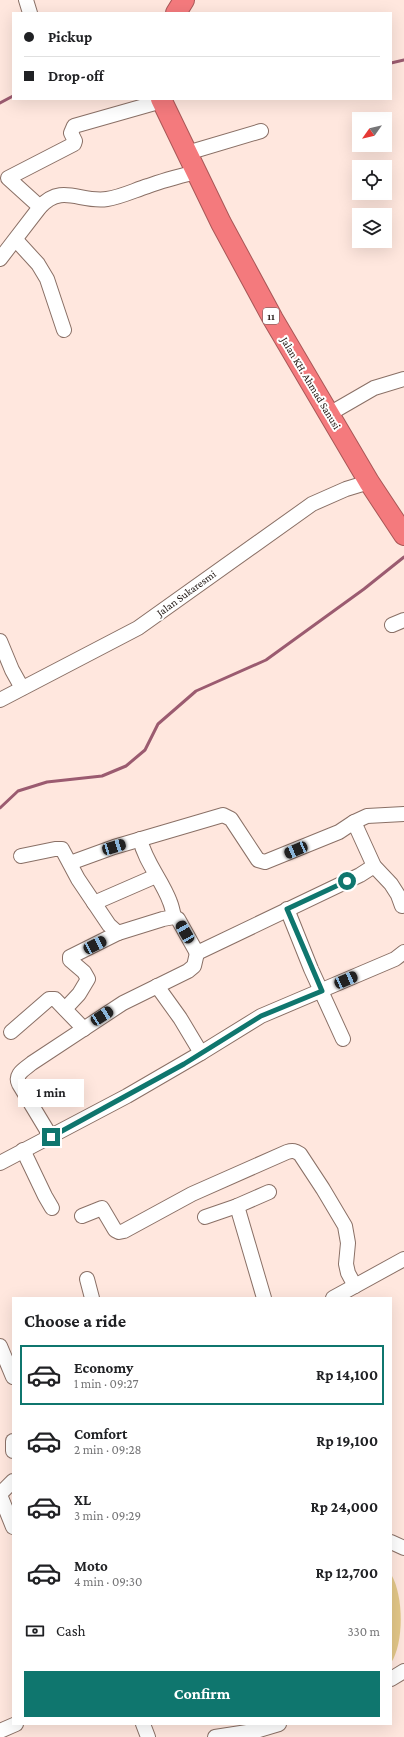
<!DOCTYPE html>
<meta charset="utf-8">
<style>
body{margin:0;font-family:"Crimson Pro",serif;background:#f6f6f6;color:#202124;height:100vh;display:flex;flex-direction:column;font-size:15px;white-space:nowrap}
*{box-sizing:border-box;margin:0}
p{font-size:13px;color:#757577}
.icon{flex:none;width:22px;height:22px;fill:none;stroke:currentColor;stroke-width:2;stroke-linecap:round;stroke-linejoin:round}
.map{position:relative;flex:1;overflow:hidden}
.panel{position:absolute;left:12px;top:1297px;width:380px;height:428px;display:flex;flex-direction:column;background:#fff;border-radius:0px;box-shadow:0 4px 16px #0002}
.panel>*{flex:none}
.banner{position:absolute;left:12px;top:12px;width:380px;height:88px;border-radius:0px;box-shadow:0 4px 16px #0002;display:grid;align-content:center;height:88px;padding:0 12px;background:#fff}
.needle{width:26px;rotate:236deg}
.fabs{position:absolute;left:352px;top:112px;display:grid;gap:8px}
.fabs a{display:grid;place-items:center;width:40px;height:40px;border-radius:0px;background:#fff;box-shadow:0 4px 16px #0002;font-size:20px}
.end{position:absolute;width:18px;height:18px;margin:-9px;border:5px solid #0f766e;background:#fff;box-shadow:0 0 0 2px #fff}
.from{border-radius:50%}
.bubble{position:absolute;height:28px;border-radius:0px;background:#fff;box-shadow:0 4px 16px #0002;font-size:13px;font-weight:700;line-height:28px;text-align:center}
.car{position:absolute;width:12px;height:24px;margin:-12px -6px;border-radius:5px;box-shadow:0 0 3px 1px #0007;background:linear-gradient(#222 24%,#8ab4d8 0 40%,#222 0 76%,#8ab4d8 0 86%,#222 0)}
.banner b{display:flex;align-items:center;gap:14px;height:38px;font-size:15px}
.banner b+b{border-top:1px solid #e0e0e0}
.banner i{width:10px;height:10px;background:#202124}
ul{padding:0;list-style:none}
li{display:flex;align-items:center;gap:12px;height:60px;margin:0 8px 6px;padding:0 4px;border:2px solid transparent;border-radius:0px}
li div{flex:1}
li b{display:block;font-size:15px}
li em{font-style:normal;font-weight:700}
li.selected{border-color:#0f766e}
li>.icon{width:36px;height:36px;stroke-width:1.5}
h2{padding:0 12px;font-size:18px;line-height:48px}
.pay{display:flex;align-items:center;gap:10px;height:44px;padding:0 12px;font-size:15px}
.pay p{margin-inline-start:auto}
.cta{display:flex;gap:8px;margin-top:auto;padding:8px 12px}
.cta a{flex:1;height:46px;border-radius:0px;background:#0f766e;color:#fff;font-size:16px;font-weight:700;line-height:46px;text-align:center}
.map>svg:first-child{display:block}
</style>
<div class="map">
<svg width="404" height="1737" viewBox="0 0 404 1737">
<rect width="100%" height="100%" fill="#ffe7de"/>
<path fill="#e3c788" d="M391 1574C404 1596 404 1643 391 1663Z"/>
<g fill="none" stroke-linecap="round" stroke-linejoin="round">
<g stroke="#9b5b70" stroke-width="3">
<polyline points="391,63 404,60"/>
<polyline points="0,103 13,96"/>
<polyline points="0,808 18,791 47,782 102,776 126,766 145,750 158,724 196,691 266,660 364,589 404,557"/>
</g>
<g stroke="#8a7066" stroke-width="16">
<g id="minor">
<polyline points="26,0 30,13"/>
<polyline points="187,153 261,131"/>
<polyline points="40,207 8,178 74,144 75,141 71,133 74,126 162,101"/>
<polyline points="16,240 38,264 47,279 64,330"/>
<path d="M0 259 40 207C62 183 80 203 107 199 121 197 135 190 148 186 164 180 180 176 196 172"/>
<polyline points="329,414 374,388 404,379"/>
<polyline points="392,625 404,620"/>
<polyline points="0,641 12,670 22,688"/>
<polyline points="0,700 138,628 312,504 346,489 369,482"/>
<polyline points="354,822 374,866 391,884 398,895 402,906"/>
<path d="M140 839C145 862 162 880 170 902 172 907 173 912 174 917L178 919 197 953 360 875 374 866"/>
<polyline points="21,856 55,849 62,849 78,879 109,925 118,933 163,919 174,917"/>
<polyline points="70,863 114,847 223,815 231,819 258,860 265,862 339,832 354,822 367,816 404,814"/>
<polyline points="94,903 156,876"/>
<polyline points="287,909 311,969 343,1039"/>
<polyline points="157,986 180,1018 201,1053"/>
<polyline points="65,1009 79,994 88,979 84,972 70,960 70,957 118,933"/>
<polyline points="11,1032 49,999 55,999 84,1029"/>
<path d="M51 1137 19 1084C14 1074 25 1069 32 1063L123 1003 188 971 194 966 197 953"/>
<polyline points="23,1150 45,1196 52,1208"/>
<polyline points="0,1163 127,1096 201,1053 261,1016 395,959 404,952"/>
<polyline points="237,1206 264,1298"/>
<path d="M82 1216 102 1208 115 1230 119 1232 124 1231 192 1194 287 1152C293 1150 295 1151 300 1154L323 1189 345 1226 348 1243 346 1264 348 1273 355 1286"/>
<polyline points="205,1217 237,1206 269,1192"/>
<polyline points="87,1279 92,1298"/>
<polyline points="333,1298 404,1259"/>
<polyline points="0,1346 13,1377"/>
<polyline points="13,1441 13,1451"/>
<polyline points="0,1494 13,1481"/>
<polyline points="0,1495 13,1527"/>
<polyline points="391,1542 404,1548"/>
<polyline points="391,1679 404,1671"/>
<polyline points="143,1724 148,1737"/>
<polyline points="0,1731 16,1724"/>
<polyline points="215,1737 259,1730 279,1724"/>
</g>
</g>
<g stroke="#a95757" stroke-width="22">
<g id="highway">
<polyline points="176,13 184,0"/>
<polyline points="161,99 221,223 273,319 369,482 404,535"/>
</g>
</g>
<use href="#minor" stroke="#fff" stroke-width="14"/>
<use href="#highway" stroke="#f47a7d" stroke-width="20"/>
</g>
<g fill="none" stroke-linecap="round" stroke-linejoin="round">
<polyline stroke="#0f766e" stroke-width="5" points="51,1137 184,1064 261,1016 322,991 287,909 347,881"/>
</g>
<g text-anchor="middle" stroke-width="4" stroke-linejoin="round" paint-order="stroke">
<rect fill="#fff" stroke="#625b58" stroke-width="1" x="263" y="308" width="16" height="16" rx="3"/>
<g font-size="10" font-weight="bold" fill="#1f1511">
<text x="271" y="320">11</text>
</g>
<g font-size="11" fill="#1f1511" stroke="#fff">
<text transform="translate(311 383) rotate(59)" y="4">Jalan KH. Ahmad Sanusi</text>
<text transform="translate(186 593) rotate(-36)" y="4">Jalan Sukaresmi</text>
</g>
</g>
</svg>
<div class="fabs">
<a><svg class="needle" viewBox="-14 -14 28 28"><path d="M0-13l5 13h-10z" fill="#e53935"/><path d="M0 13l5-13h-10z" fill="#757577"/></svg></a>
<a><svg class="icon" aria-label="locate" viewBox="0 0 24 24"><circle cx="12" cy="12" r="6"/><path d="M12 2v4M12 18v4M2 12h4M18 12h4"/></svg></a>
<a><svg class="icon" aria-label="layers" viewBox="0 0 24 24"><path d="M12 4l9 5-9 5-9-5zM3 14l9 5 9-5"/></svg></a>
</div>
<i class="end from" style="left:347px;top:881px"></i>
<i class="end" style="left:51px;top:1137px"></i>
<div class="bubble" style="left:18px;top:1079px;width:66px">1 min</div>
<i class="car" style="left:114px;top:847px;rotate:73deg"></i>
<i class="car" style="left:296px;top:850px;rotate:247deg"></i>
<i class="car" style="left:185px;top:932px;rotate:330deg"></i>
<i class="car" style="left:95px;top:945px;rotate:63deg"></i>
<i class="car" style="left:346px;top:980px;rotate:66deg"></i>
<i class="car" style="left:102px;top:1016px;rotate:57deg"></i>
<div class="banner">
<b><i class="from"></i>Pickup</b>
<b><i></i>Drop-off</b>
</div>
<section class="panel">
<h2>Choose a ride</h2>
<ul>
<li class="selected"><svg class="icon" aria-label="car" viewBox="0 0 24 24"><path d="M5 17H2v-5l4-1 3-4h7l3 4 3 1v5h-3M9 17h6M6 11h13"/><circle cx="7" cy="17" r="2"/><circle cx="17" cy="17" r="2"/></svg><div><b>Economy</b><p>1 min · 09:27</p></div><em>Rp 14,100</em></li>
<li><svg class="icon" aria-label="car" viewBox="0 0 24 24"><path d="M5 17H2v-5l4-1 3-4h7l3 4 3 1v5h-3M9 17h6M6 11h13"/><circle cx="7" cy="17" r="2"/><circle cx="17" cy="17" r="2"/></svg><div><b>Comfort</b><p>2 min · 09:28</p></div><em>Rp 19,100</em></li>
<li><svg class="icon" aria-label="car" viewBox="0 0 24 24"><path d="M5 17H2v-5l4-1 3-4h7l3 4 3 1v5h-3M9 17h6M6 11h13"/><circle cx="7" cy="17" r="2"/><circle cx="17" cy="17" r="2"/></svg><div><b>XL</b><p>3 min · 09:29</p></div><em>Rp 24,000</em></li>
<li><svg class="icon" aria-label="car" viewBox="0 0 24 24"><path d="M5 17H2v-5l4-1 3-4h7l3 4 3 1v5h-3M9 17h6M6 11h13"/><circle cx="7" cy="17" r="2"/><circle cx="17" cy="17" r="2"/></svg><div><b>Moto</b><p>4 min · 09:30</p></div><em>Rp 12,700</em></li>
</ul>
<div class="pay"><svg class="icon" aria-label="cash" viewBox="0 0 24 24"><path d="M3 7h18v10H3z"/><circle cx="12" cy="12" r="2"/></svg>Cash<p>330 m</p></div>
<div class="cta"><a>Confirm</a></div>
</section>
</div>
